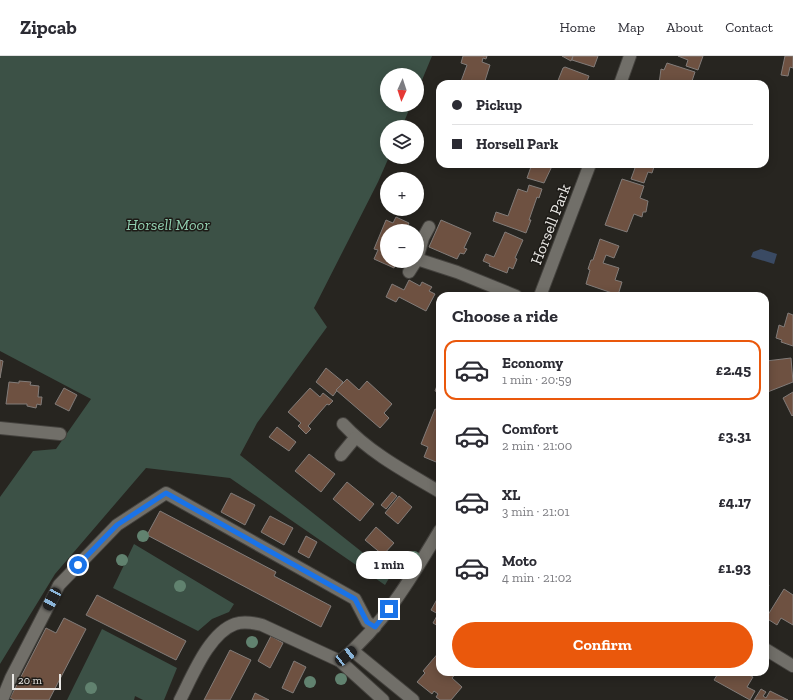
<!DOCTYPE html>
<meta charset="utf-8">
<style>
body{margin:0;font-family:"Zilla Slab",serif;background:#f2f2f3;color:#2b2b33;height:100vh;display:flex;flex-direction:column;font-size:15px;white-space:nowrap}
*{box-sizing:border-box;margin:0}
p{font-size:13px;color:#7c7c81}
.icon{flex:none;width:22px;height:22px;fill:none;stroke:currentColor;stroke-width:2;stroke-linecap:round;stroke-linejoin:round}
.map{position:relative;flex:1;overflow:hidden}
.drawer{position:absolute;left:436px;top:236px;width:333px;height:384px;display:flex;flex-direction:column;background:#fff;border-radius:12px;box-shadow:0 2px 10px #0003}
.drawer>*{flex:none}
.top-card{position:absolute;left:436px;top:24px;width:333px;height:88px;border-radius:12px;box-shadow:0 2px 10px #0003;display:grid;align-content:center;height:88px;padding:0 16px;background:#fff}
.needle{width:26px;rotate:183deg}
.controls{position:absolute;left:380px;top:12px;display:grid;gap:8px}
.controls a{display:grid;place-items:center;width:44px;height:44px;border-radius:50%;background:#fff;box-shadow:0 2px 10px #0003;font-size:20px}
.scale{position:absolute;left:12px;bottom:10px;width:49px;box-sizing:border-box;padding-left:4px;border:2px solid #e9e7e4;border-top:0;font-size:11px;line-height:14px;white-space:nowrap;color:#e9e7e4;-webkit-text-stroke:3px #1d1b17;paint-order:stroke}
.end{position:absolute;width:18px;height:18px;margin:-9px;border:5px solid #1a73e8;background:#fff;box-shadow:0 0 0 2px #fff}
.from{border-radius:50%}
.bubble{position:absolute;height:28px;border-radius:14px;background:#fff;box-shadow:0 2px 10px #0003;font-size:13px;font-weight:800;line-height:28px;text-align:center}
.car{position:absolute;width:12px;height:24px;margin:-12px -6px;border-radius:5px;box-shadow:0 0 3px 1px #0007;background:linear-gradient(#222 24%,#8ab4d8 0 40%,#222 0 76%,#8ab4d8 0 86%,#222 0)}
.top-card b{display:flex;align-items:center;gap:14px;height:38px;font-size:15px}
.top-card b+b{border-top:1px solid #e1e1e2}
.top-card i{width:10px;height:10px;background:#2b2b33}
ul{padding:0;list-style:none}
li{display:flex;align-items:center;gap:12px;height:60px;margin:0 8px 6px;padding:0 8px;border:2px solid transparent;border-radius:12px}
li div{flex:1}
li b{display:block;font-size:15px}
li em{font-style:normal;font-weight:800}
li.current{border-color:#ea580c}
li>.icon{width:36px;height:36px;stroke-width:1.5}
h2{padding:0 16px;font-size:18px;line-height:48px}
.action{display:flex;gap:8px;margin-top:auto;padding:8px 16px}
.action a{flex:1;height:46px;border-radius:24px;background:#ea580c;color:#fff;font-size:16px;font-weight:800;line-height:46px;text-align:center}
header{display:flex;align-items:center;gap:24px;box-sizing:border-box;height:56px;padding:0 20px;background:#fff;border-bottom:1px solid #e1e1e2}
header strong{font-size:19px}
nav{display:flex;gap:22px;margin-inline-start:auto;font-size:14px}
.map>svg:first-child{display:block}
</style>
<header>
<strong>Zipcab</strong>
<nav><a>Home</a><a>Map</a><a>About</a><a>Contact</a></nav>
</header>
<div class="map">
<svg width="793" height="644" viewBox="0 0 793 644">
<rect width="100%" height="100%" fill="#272520"/>
<g fill="#3c5146">
<polygon points="0,0 432,0 417,36 417,19 387,19 387,49 411,49 402,71 387,71 387,101 389,101 378,126 314,252 327,271 257,367 240,399 391,519 385,529 230,422 146,412 55,518 0,608 0,441 33,395 56,393 91,343 0,295"/>
<polygon points="134,488 234,548 229,556 212,563 198,575 113,532"/>
<polygon points="102,573 177,612 164,644 143,644 135,640 134,644 67,644"/>
</g>
<polygon fill="#3a4a63" points="761,193 777,198 774,208 751,201 753,196"/>
<g fill="#6e5141" stroke="#827c79">
<polygon points="463,0 487,0 486,3 483,2 482,6 490,9 484,28 460,28 467,9 461,7"/>
<polygon points="562,0 573,0 571,5"/>
<polygon points="573,0 598,0 594,11 572,4"/>
<polygon points="678,0 703,0 698,14 686,10 688,4"/>
<polygon points="785,0 793,0 793,12 790,11 788,20 781,19"/>
<polygon points="667,7 695,16 691,28 659,28 661,13 664,14"/>
<polygon points="565,11 589,20 586,28 557,27 563,12"/>
<polygon points="532,108 553,108 544,127 527,122"/>
<polygon points="632,108 655,108 652,117 648,116 644,127 631,123 635,112 631,110"/>
<polygon points="622,123 644,130 640,142 648,145 646,156 643,156 642,161 634,158 627,176 605,169"/>
<polygon points="529,129 542,133 539,142 537,141 529,164 531,164 526,177 493,165 496,156 508,160 518,133 527,136"/>
<polygon points="396,161 409,167 405,175 387,175 387,205 400,205 399,207 396,206 394,212 374,203 378,194 374,193 386,164 393,167"/>
<polygon points="441,164 471,177 464,192 467,193 464,198 460,197 457,203 429,191"/>
<polygon points="505,176 523,184 515,202 517,203 513,213 509,211 507,217 489,210 490,208 483,205 486,198 494,201"/>
<polygon points="600,183 619,190 614,202 606,199 603,207 619,212 615,224 622,226 618,239 586,228 590,214 588,213 591,204 593,204"/>
<polygon points="409,224 420,230 422,226 432,231 429,235 435,238 426,255 399,241 396,246 386,241 392,228 404,234"/>
<polygon points="788,257 793,259 793,290 781,286 782,284 776,282 779,269 784,271"/>
<polygon points="791,302 793,326 765,337 765,324 768,323 766,305"/>
<polygon points="0,304 3,305 0,322"/>
<polygon points="326,312 343,326 333,340 316,326"/>
<polygon points="440,322 440,337 435,335"/>
<polygon points="347,323 359,334 367,325 392,348 384,357 389,362 380,372 336,334"/>
<polygon points="19,325 31,326 30,329 39,330 38,341 42,341 41,349 37,348 36,352 27,350 27,348 6,348 9,326 19,327"/>
<polygon points="64,332 77,339 69,355 55,348"/>
<polygon points="310,332 320,341 323,337 333,345 329,349 327,348 308,370 311,373 306,378 298,370 301,367 288,356"/>
<polygon points="793,336 793,359 792,360 783,342"/>
<polygon points="435,353 440,355 440,397 436,406 424,401 428,391 421,388"/>
<polygon points="277,371 296,386 289,395 269,381"/>
<polygon points="309,398 335,418 321,436 295,415"/>
<polygon points="347,426 374,448 360,465 333,443"/>
<polygon points="392,436 397,440 386,453 381,449"/>
<polygon points="231,437 255,449 245,469 221,456"/>
<polygon points="399,440 412,451 398,468 385,457"/>
<polygon points="160,455 276,516 274,520 331,550 321,571 147,479"/>
<polygon points="270,460 293,472 284,489 261,476"/>
<polygon points="376,471 394,487 383,499 365,484"/>
<polygon points="306,480 317,486 309,502 298,496"/>
<polygon points="765,526 769,529 765,536"/>
<polygon points="784,533 793,539 793,569 781,562 777,569 766,562"/>
<polygon points="440,538 440,571 433,567 438,558 431,554"/>
<polygon points="97,539 186,585 176,604 86,559"/>
<polygon points="64,562 86,573 49,644 14,644 10,642 46,572 56,577"/>
<polygon points="271,580 283,587 270,612 258,605"/>
<polygon points="230,594 251,604 230,644 204,644"/>
<polygon points="440,595 440,616 457,616 452,622 462,631 451,644 440,644 436,641 438,638 434,635 432,638 417,626 425,617 423,615"/>
<polygon points="294,605 306,611 293,637 282,632"/>
<polygon points="719,616 743,616 753,621 747,631 755,635 750,644 714,624"/>
<polygon points="761,633 766,636 763,640 766,642 770,635 788,644 754,644"/>
<polygon points="255,637 269,644 252,644"/>
</g>
<g fill="none" stroke-linecap="round" stroke-linejoin="round">
<g stroke="#44423e" stroke-width="14">
<g id="minor">
<polyline points="620,28 630,0"/>
<polyline points="417,203 457,216 516,240"/>
<polyline points="417,203 423,182 429,171"/>
<polyline points="409,216 416,205"/>
<polyline points="540,240 590,108"/>
<path d="M343 368C370 397 406 416 440 436"/>
<polyline points="0,372 60,378"/>
<polyline points="341,399 355,382"/>
<polyline points="765,593 793,610"/>
<polyline points="353,595 413,644"/>
<polyline points="340,605 383,644"/>
<polyline points="2,644 11,622 59,529 117,469 166,437 355,543 367,566 375,571"/>
<path d="M180 644C192 621 209 577 235 568 244 565 254 567 262 569L340 605C383 570 412 521 440 474"/>
</g>
</g>
<use href="#minor" stroke="#716f69" stroke-width="12"/>
</g>
<g fill="#61826f">
<circle cx="143" cy="480" r="6"/>
<circle cx="414" cy="501" r="6"/>
<circle cx="122" cy="504" r="6"/>
<circle cx="180" cy="530" r="6"/>
<circle cx="252" cy="586" r="6"/>
<circle cx="341" cy="623" r="6"/>
<circle cx="310" cy="626" r="6"/>
<circle cx="91" cy="632" r="6"/>
</g>
<g fill="none" stroke-linecap="round" stroke-linejoin="round">
<polyline stroke="#1a73e8" stroke-width="5" points="78,509 117,469 166,437 355,543 367,566 375,571 389,553"/>
</g>
<g text-anchor="middle" stroke-width="3" stroke-linejoin="round" paint-order="stroke">
<g font-size="16" font-style="italic" fill="#91cfb0" stroke="#1d1b17">
<text x="168" y="174">Horsell Moor</text>
</g>
<g font-size="16" fill="#e9e7e4" stroke="#1d1b17">
<text transform="translate(550 168) rotate(-69)" y="6">Horsell Park</text>
</g>
</g>
</svg>
<div class="controls">
<a><svg class="needle" viewBox="-14 -14 28 28"><path d="M0-13l5 13h-10z" fill="#e53935"/><path d="M0 13l5-13h-10z" fill="#7c7c81"/></svg></a>
<a><svg class="icon" aria-label="layers" viewBox="0 0 24 24"><path d="M12 4l9 5-9 5-9-5zM3 14l9 5 9-5"/></svg></a>
<a>+</a>
<a>−</a>
</div>
<div class="scale">20 m</div>
<i class="end from" style="left:78px;top:509px"></i>
<i class="end" style="left:389px;top:553px"></i>
<div class="bubble" style="left:356px;top:495px;width:66px">1 min</div>
<i class="car" style="left:52px;top:543px;rotate:208deg"></i>
<i class="car" style="left:346px;top:600px;rotate:52deg"></i>
<div class="top-card">
<b><i class="from"></i>Pickup</b>
<b><i></i>Horsell Park</b>
</div>
<section class="drawer">
<h2>Choose a ride</h2>
<ul>
<li class="current"><svg class="icon" aria-label="car" viewBox="0 0 24 24"><path d="M5 17H2v-5l4-1 3-4h7l3 4 3 1v5h-3M9 17h6M6 11h13"/><circle cx="7" cy="17" r="2"/><circle cx="17" cy="17" r="2"/></svg><div><b>Economy</b><p>1 min · 20:59</p></div><em>£2.45</em></li>
<li><svg class="icon" aria-label="car" viewBox="0 0 24 24"><path d="M5 17H2v-5l4-1 3-4h7l3 4 3 1v5h-3M9 17h6M6 11h13"/><circle cx="7" cy="17" r="2"/><circle cx="17" cy="17" r="2"/></svg><div><b>Comfort</b><p>2 min · 21:00</p></div><em>£3.31</em></li>
<li><svg class="icon" aria-label="car" viewBox="0 0 24 24"><path d="M5 17H2v-5l4-1 3-4h7l3 4 3 1v5h-3M9 17h6M6 11h13"/><circle cx="7" cy="17" r="2"/><circle cx="17" cy="17" r="2"/></svg><div><b>XL</b><p>3 min · 21:01</p></div><em>£4.17</em></li>
<li><svg class="icon" aria-label="car" viewBox="0 0 24 24"><path d="M5 17H2v-5l4-1 3-4h7l3 4 3 1v5h-3M9 17h6M6 11h13"/><circle cx="7" cy="17" r="2"/><circle cx="17" cy="17" r="2"/></svg><div><b>Moto</b><p>4 min · 21:02</p></div><em>£1.93</em></li>
</ul>
<div class="action"><a>Confirm</a></div>
</section>
</div>
